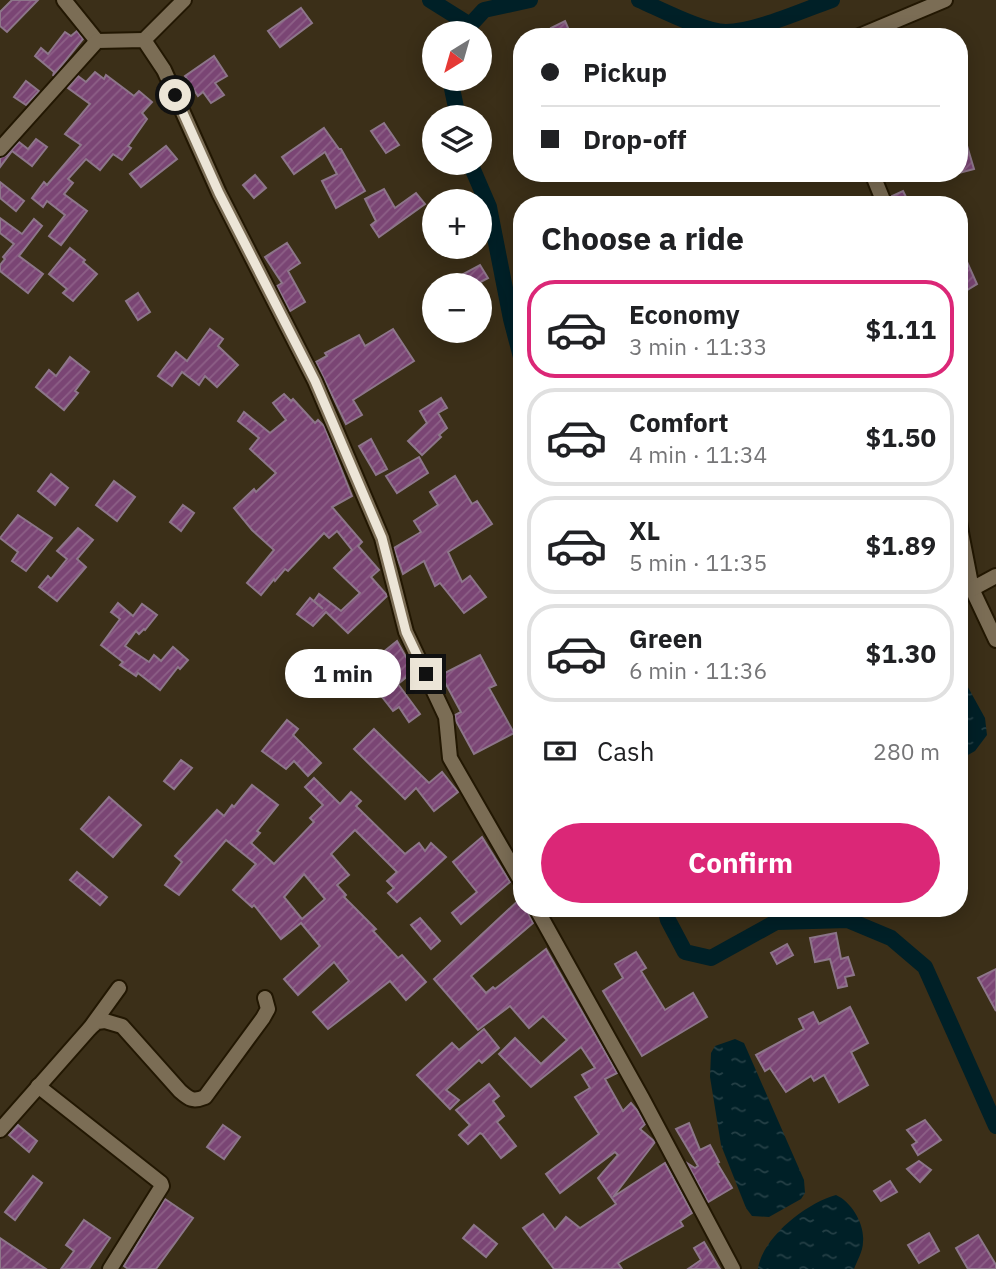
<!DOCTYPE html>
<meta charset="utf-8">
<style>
body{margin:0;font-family:"IBM Plex Sans",sans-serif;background:#f2f2f2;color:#202124;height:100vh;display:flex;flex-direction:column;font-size:26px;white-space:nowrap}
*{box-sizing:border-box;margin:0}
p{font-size:23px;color:#757577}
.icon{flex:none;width:38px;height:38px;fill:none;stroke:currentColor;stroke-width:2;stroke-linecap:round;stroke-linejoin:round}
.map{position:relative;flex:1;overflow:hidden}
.drawer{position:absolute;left:513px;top:196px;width:455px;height:721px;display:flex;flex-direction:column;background:#fff;border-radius:28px;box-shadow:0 4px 18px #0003}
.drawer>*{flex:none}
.banner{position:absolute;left:513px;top:28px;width:455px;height:154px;border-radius:28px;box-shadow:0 4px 18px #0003;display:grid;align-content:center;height:154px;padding:0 28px;background:#fff}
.needle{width:46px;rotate:217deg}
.fabs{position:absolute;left:422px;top:21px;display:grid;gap:14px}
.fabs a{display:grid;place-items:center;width:70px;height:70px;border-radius:50%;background:#fff;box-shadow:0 4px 18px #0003;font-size:35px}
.end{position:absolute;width:32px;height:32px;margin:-16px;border:9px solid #ece5d7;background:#111;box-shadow:0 0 0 4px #111}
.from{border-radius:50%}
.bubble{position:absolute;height:49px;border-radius:24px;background:#fff;box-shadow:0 4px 18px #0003;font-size:23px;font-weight:800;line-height:49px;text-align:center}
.banner b{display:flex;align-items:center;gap:24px;height:66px;font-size:26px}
.banner b+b{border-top:2px solid #e0e0e0}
.banner i{width:18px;height:18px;background:#202124}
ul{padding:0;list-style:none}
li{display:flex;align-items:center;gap:21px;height:98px;margin:0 14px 10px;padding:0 14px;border:4px solid #e0e0e0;border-radius:28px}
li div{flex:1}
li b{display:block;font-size:26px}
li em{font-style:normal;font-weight:800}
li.on{border-color:#db2777}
li>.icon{width:63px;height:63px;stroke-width:1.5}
h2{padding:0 28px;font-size:32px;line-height:84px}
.pay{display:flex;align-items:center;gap:18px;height:77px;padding:0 28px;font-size:26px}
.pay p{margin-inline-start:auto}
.button{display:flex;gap:14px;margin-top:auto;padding:14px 28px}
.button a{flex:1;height:80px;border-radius:42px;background:#db2777;color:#fff;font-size:28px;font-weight:800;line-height:80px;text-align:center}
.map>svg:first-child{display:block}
</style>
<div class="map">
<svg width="996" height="1269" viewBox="0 0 996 1269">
<defs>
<pattern id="water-ripples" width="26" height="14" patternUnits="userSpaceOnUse" patternTransform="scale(1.75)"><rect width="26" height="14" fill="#002027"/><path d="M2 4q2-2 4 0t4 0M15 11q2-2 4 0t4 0" fill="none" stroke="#254046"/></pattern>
<pattern id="building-hatch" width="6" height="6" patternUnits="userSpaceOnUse" patternTransform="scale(1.75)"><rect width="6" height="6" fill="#7a4574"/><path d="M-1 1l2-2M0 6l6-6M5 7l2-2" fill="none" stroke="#8d6087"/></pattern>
</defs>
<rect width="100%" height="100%" fill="#3b2f18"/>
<g fill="url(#water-ripples)">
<polygon points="959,671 985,718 987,735 975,751 959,760"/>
<polygon points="735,1039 744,1043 804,1180 805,1193 801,1199 769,1217 752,1216 746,1208 721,1145 710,1077 711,1053 715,1046"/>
<path d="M836 1195C852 1202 865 1225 863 1242 863 1251 857 1261 854 1269H758C762 1238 806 1203 836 1195Z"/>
</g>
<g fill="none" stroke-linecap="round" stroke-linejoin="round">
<g stroke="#002027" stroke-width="16">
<polyline points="430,0 470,25"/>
<path d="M639 0C660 9 704 32 726 32 755 32 803 10 832 0"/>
<polyline points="463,33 484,10 530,0"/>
<polyline points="450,79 458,117"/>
<polyline points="470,163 489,207 511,319 522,361"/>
<polyline points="665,908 668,920 685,952 711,958 776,922 848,920 891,938 925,967 996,1126"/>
</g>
</g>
<g fill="url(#building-hatch)" stroke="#8d768a" stroke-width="2" fill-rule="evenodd">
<polygon points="12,0 38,0 7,32 0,26 0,12"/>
<polygon points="301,8 312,23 280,47 268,31"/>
<polygon points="565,21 572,37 555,37 551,28"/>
<polygon points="77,31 83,39 53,76 54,72 35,56 41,48 48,54 65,32 71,36"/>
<polygon points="214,56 227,76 215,83 224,95 211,103 203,92 198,96 185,76"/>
<polygon points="95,72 104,79 106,75 134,96 139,91 152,102 142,113 147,119 128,146 131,148 122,160 113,154 100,170 86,159 68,179 73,183 64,194 87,211 61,245 49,236 65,215 47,201 43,207 32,198 44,182 47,185 81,145 65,134 90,104 68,88 78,76 86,82"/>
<polygon points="26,81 39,91 26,105 14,97"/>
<polygon points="384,123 399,145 386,153 371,131"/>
<polygon points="324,128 339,149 341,149 365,191 336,208 322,181 337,174 325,152 294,174 282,157"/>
<polygon points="962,129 974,169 959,173 959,130"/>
<polygon points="36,139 47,147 32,166 12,151 0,167 0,158 7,155 19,142 28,149"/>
<polygon points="166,146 177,159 141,187 130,174"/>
<polygon points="255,175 266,188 254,198 243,185"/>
<polygon points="0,182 24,201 16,211 0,198"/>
<polygon points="384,189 395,208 416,193 425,204 379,237 371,225 376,221 365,199"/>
<polygon points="903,191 910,205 894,205 892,196"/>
<polygon points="0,218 22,234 34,219 42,226 19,256 43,274 28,293 0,271 0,265 5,259 3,257 14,244 0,233"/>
<polygon points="287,243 300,263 288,271 305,302 290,311 277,286 282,283 265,257"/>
<polygon points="959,244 977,284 959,295"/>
<polygon points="70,248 85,260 83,262 97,274 73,301 63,293 67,289 49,274"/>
<polygon points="480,265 488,278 475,285 443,285"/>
<polygon points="138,293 150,312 138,320 126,301"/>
<polygon points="210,329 223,339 218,346 238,365 217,387 205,376 199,385 182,372 172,386 158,376 176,352 187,361"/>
<polygon points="393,329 414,361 353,400 362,415 346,424 316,362 327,356 325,353 359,335 365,346"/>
<polygon points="70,357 89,372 75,391 78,393 64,410 36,387 49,370 56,376"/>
<polygon points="284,394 291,401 293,399 315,423 318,420 324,426 352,496 332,507 362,542 358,546 379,570 371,577 386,594 387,596 348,633 326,612 313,626 297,614 310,598 323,609 314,601 319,594 341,611 360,593 334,568 352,550 337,531 329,538 324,533 288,571 285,569 275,581 274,579 261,595 247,583 274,550 252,530 234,508 254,489 256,492 276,473 250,449 259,438 238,421 244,412 270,433 286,420 273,403"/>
<polygon points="441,398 447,408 438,413 447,428 439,435 441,437 422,455 408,441 427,423 420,411"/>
<polygon points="371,439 387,469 376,475 359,446"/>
<polygon points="419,457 428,473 397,493 386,476"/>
<polygon points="51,474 68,488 55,505 38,491"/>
<polygon points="455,476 472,504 477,501 492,524 448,552 462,582 470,576 486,597 464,613 440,583 435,586 424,561 403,574 394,548 421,532 414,521 438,505 430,492"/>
<polygon points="114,481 135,497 117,521 96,505"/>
<polygon points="183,505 194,513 181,531 170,522"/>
<polygon points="18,515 52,538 26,571 12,561 18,552 0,538"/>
<polygon points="78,528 93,540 77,559 86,567 57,601 39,587 48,576 51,579 67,559 57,551"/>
<polygon points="118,603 133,616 142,604 157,615 145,630 144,629 139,634 136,631 125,646 149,662 154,655 161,661 173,647 188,660 180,669 178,667 160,690 138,673 136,676 120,665 123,662 101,645 120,619 111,612"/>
<polygon points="397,641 414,671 398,684 420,714 409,722 399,707 393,711 361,670"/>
<polygon points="480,655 496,685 489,688 514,733 474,754 456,721 455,715 461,712 441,675"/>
<polygon points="287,720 298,729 293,735 321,763 308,776 294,761 286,769 262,751"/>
<polygon points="374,729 429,783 442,772 458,792 434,811 416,788 405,799 354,749"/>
<polygon points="181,760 192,768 174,789 164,781"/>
<path d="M314 778 340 804 351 792 361 801 356 806 405 854 419 843 425 851 431 843 446 857 397 902 388 893 394 888 387 881 397 872 355 830 331 854 349 875 337 885 346 895 344 897 376 929 373 931 398 958 402 955 426 982 406 1000 390 981 328 1029 313 1012 349 981 334 962 298 995 284 979 320 946 301 923 281 939 254 905 252 907 233 890 256 864 226 840 179 895 165 885 182 862 175 856 217 810 224 816 232 805 234 807 252 785 278 805 257 831 260 833 251 843 274 864 314 822 310 818 323 805 305 787ZM304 874 325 899 302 919 284 897Z"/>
<polygon points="109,797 141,825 113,857 81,829"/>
<polygon points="482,837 510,882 461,924 452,913 477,892 453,862"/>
<polygon points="77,872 107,897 100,905 70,880"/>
<polygon points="522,897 522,908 526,908 533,923 471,976 486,993 493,987 495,989 546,949 617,1073 605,1079 623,1111 631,1103 637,1110 645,1124 640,1129 655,1142 613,1197 665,1163 692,1213 680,1221 683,1226 618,1263 622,1269 554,1269 523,1228 543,1214 555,1230 566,1217 580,1228 616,1204 598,1178 618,1155 615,1152 560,1193 546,1174 599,1134 575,1097 590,1088 582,1075 595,1068 581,1047 531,1087 499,1054 515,1038 541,1064 567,1040 543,1016 529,1028 510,1006 478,1030 434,979"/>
<polygon points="420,918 440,941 431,949 411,925"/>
<polygon points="836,933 841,959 848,957 854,975 845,977 847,986 838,988 830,959 815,962 810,938"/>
<polygon points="787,944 793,955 777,964 771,953"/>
<polygon points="636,952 646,968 641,971 665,1010 693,993 707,1017 642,1056 603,991 623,978 615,964"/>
<polygon points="996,969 996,1011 978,978"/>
<polygon points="850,1007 868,1043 851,1052 868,1085 839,1102 824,1075 814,1081 811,1076 786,1092 770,1068 765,1071 756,1055 804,1029 799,1019 813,1012 819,1024"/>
<polygon points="484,1029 499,1048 482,1063 479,1060 446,1090 459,1100 450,1109 417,1075 452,1043 459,1050"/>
<polygon points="489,1084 499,1096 493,1101 504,1116 497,1122 516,1146 501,1158 482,1134 480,1133 468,1144 459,1135 470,1125 456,1110"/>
<polygon points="925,1120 941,1140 918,1155 912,1145 917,1142 907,1130"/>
<polygon points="689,1123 700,1150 710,1145 719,1162 717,1163 732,1188 708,1202 687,1163 695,1168 698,1166 676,1129"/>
<polygon points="18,1125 37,1141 29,1152 9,1135"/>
<polygon points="223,1125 240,1137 224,1159 207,1147"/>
<polygon points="919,1161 931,1170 920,1182 907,1169"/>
<polygon points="33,1176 42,1183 15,1220 5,1212"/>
<polygon points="890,1181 897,1192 881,1201 874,1191"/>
<polygon points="165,1199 193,1218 156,1269 128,1269 124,1266"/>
<polygon points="84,1220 110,1238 89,1269 61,1269 74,1251 66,1245"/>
<polygon points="474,1225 497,1244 486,1257 463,1238"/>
<polygon points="929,1233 939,1251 919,1263 908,1245"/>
<polygon points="978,1235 996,1265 996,1269 968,1269 956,1248"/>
<polygon points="0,1238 46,1269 0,1269"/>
<polygon points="704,1242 720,1269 688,1269 701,1260 694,1248"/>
</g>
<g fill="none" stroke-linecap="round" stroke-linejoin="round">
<g stroke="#221702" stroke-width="18">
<g id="minor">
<polyline points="64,0 97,41"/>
<polyline points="857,37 945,0"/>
<polyline points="144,40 184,0"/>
<polyline points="0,149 97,41 144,40 164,70 219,193 315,381 382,538 406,632 446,717 450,758 522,883"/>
<polyline points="872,173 885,205"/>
<polyline points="959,522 972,589 996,640"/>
<polyline points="972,589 996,576"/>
<polyline points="536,908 642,1098 733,1269"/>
<path d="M90 1028 97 1022 105 1021 122 1026 180 1091C189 1099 193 1102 205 1097L263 1018 268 1009 265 998"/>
<polyline points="38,1086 161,1183 162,1186 110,1269"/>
<polyline points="0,1130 90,1028 119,988"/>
</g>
</g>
<use href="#minor" stroke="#7b6d55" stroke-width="14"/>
</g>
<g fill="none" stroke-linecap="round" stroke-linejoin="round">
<polyline stroke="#ece5d7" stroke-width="9" points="175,95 219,193 315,381 382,538 406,632 426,674"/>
</g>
</svg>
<div class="fabs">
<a><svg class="needle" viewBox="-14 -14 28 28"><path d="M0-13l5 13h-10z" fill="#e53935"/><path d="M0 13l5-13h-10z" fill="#757577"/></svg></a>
<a><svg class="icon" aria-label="layers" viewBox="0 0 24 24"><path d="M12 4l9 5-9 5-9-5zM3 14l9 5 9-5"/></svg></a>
<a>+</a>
<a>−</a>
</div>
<i class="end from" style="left:175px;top:95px"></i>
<i class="end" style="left:426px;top:674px"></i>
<div class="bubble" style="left:285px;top:649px;width:116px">1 min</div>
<div class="banner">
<b><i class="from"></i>Pickup</b>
<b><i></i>Drop-off</b>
</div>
<section class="drawer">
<h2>Choose a ride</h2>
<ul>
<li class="on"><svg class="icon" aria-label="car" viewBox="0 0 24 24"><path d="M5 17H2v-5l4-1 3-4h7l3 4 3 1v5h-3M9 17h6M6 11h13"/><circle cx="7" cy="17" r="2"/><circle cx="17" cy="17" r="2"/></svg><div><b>Economy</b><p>3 min · 11:33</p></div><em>$1.11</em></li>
<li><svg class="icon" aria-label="car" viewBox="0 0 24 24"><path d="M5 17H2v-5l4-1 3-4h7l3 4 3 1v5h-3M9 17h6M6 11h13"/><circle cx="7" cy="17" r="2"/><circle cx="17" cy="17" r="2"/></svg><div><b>Comfort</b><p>4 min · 11:34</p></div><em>$1.50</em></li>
<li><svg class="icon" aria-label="car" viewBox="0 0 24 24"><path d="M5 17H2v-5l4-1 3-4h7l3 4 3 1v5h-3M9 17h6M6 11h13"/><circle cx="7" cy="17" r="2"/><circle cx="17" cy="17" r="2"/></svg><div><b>XL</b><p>5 min · 11:35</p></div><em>$1.89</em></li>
<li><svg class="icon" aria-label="car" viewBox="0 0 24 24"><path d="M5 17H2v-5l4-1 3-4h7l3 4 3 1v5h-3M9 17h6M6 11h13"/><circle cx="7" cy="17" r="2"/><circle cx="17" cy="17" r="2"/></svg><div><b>Green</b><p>6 min · 11:36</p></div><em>$1.30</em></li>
</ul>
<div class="pay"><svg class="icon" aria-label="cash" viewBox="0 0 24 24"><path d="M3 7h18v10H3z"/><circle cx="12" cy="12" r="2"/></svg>Cash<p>280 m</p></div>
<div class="button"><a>Confirm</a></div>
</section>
</div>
